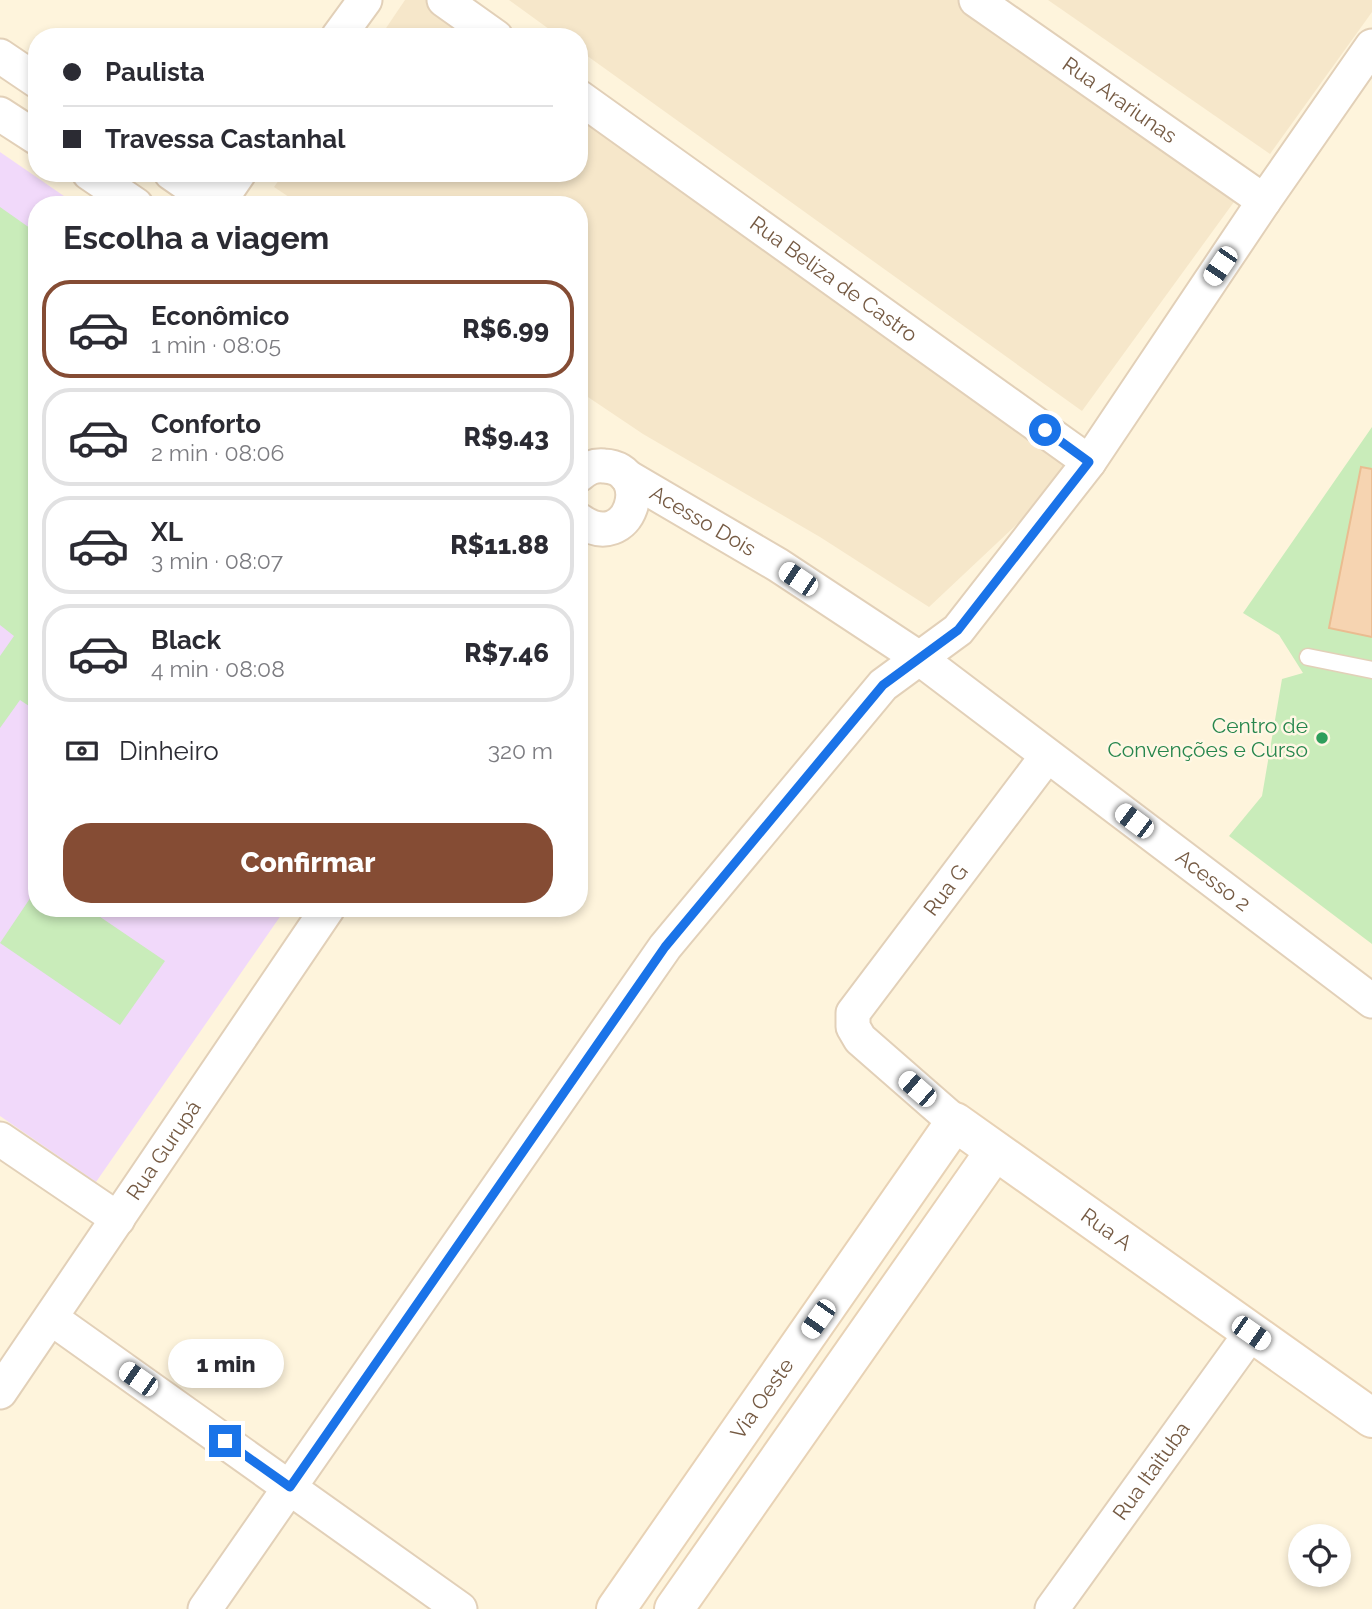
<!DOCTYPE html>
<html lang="pt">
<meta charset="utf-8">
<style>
body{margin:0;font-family:Raleway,sans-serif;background:#f7f7f7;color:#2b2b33;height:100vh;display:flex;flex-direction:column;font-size:26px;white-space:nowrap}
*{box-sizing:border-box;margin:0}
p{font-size:23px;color:#7c7c81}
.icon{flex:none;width:38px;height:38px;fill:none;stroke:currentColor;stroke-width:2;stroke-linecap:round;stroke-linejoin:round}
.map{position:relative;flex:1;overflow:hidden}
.details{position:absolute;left:28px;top:196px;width:560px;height:721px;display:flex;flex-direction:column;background:#fff;border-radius:28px;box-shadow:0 4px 10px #0003}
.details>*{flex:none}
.guide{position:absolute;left:28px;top:28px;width:560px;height:154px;border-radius:28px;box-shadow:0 4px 10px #0003;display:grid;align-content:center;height:154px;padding:0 35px;background:#fff}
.tools{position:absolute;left:1288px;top:1524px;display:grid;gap:14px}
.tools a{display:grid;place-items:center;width:63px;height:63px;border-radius:50%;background:#fff;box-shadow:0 4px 10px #0003;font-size:35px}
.end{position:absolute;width:32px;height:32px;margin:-16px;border:9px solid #1a73e8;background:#fff;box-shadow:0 0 0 4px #fff}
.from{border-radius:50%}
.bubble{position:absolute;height:49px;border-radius:24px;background:#fff;box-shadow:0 4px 10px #0003;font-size:23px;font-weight:800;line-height:49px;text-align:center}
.car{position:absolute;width:21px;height:42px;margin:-21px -10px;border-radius:9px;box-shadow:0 0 5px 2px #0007;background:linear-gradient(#fff 24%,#345 0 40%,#fff 0 76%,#345 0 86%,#fff 0)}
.guide b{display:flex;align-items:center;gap:24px;height:66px;font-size:26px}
.guide b+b{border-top:2px solid #e1e1e2}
.guide i{width:18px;height:18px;background:#2b2b33}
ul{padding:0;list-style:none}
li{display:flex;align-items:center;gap:21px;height:98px;margin:0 14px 10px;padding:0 21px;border:4px solid #e1e1e2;border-radius:28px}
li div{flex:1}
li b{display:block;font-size:26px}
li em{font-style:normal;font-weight:800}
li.on{border-color:#854c34}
li>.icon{width:63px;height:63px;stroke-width:1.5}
h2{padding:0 35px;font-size:32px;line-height:84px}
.pay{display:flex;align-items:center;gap:18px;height:77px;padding:0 35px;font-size:26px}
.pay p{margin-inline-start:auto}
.cta{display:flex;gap:14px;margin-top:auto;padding:14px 35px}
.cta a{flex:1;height:80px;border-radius:28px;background:#854c34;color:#fff;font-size:28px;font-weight:800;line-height:80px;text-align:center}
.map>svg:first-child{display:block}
</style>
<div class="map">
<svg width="1372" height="1609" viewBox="0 0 1372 1609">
<rect width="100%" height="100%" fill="#fef4dc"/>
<g fill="#f6e7ca">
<polygon points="405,0 426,0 477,37 380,37"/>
<polygon points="509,0 958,0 1239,195 1082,411 579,50 579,37 560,37"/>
<polygon points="1048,0 1372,0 1372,12 1270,154"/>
<polygon points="579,110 1082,463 929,607 820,537 643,434 579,391 579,205 301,205 274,187 284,173 579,173"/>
</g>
<polygon fill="#f1d9fa" points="0,152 77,205 37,205 37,908 286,908 96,1182 0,1116"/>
<g fill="#c9ecba">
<polygon points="0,207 37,233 37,708 35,710 20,700 0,728 0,656 14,636 0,625"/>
<polygon points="1372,427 1372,944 1229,836 1262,796 1282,679 1303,673 1279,635 1243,613"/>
<polygon points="37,888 37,908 87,908 165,961 120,1025 0,943"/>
</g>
<polygon fill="#f6d4b1" stroke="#eabc90" stroke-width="2" points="1361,467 1372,469 1372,637 1329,628"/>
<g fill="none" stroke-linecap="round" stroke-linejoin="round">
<g stroke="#e2d0b8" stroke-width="19">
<polyline id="lane" points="1308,657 1372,670"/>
</g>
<g stroke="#e2d0b8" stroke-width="37">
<g id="street">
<polyline points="444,0 496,37"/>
<path id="s1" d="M976 0 1264 201"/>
<polyline points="338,37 365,0"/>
<polyline points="0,56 37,81"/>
<path id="s2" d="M579 97 1089 462"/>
<polyline points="0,114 37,138"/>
<polyline points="89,173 136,205"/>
<polyline points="171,173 217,205 239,173"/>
<path d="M579 475C587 468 594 465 604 466 656 468 631 557 579 520"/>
<path id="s3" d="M626 476 778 565 919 658 1372 1001"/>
<path id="s4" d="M955 1122 860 1039 853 1027V1013L1047 756"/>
<polyline points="0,1139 118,1219"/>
<polyline points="51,1318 460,1609"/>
<path id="s5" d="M0 1392 328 908"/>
<polyline points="205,1609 665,947 883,685 958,630 1089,462 1264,201 1372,46"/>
<path id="s6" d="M1052 1609 1251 1333"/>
</g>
</g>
<g stroke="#e8d2b5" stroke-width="42">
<g id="secondary">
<path id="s7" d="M616 1609 955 1122 1372 1418"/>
<polyline points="674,1609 995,1151"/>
</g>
</g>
<use href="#lane" stroke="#fff" stroke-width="16"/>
<use href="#street" stroke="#fff" stroke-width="33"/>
<use href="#secondary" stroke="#fff" stroke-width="38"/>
</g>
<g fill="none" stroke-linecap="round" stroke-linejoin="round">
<polyline stroke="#1a73e8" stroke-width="9" points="225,1441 290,1487 665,947 883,685 958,630 1089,462 1045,430"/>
</g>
<circle fill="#2e9e5b" stroke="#fff7e4" stroke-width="2.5" cx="1322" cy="738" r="7"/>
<g text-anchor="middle" stroke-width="5" stroke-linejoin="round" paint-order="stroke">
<g font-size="21" fill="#755a43" stroke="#fff7e4">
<text dy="7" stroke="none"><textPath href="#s1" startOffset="175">Rua Arariunas</textPath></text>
<text dy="7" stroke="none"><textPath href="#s2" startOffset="313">Rua Beliza de Castro</textPath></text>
<text dy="7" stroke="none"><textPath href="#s3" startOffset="89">Acesso Dois</textPath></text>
<text dy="7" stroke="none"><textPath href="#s3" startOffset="714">Acesso 2</textPath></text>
<text dy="7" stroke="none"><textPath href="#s4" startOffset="308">Rua G</textPath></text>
<text dy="7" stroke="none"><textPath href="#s5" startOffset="292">Rua Gurupá</textPath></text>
<text dy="7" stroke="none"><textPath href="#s7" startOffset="779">Rua A</textPath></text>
<text dy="7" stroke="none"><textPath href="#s7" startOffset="256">Via Oeste</textPath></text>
<text dy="7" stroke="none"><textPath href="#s6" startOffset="170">Rua Itaituba</textPath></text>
</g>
<g font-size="21" fill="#27864d" stroke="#fff7e4" text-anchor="end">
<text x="1308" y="733">Centro de<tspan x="1308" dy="24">Convenções e Curso</tspan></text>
</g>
</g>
</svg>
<div class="tools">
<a><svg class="icon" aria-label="locate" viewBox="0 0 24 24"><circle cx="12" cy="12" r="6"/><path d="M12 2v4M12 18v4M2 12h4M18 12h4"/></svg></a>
</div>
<i class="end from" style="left:1045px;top:430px"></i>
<i class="end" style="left:225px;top:1441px"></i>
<div class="bubble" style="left:168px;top:1339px;width:116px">1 min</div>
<i class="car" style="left:1220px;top:266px;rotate:214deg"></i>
<i class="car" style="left:798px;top:579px;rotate:304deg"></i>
<i class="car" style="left:1134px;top:821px;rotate:307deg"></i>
<i class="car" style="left:917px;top:1089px;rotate:311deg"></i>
<i class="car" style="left:818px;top:1319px;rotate:215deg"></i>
<i class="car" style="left:1251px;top:1333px;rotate:125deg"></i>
<i class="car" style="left:138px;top:1379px;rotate:305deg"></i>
<div class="guide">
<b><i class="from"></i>Paulista</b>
<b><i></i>Travessa Castanhal</b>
</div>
<section class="details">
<h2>Escolha a viagem</h2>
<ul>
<li class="on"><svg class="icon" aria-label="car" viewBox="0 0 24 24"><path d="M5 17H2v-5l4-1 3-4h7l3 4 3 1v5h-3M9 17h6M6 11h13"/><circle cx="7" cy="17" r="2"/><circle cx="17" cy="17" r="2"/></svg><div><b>Econômico</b><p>1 min · 08:05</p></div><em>R$6.99</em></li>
<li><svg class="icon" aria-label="car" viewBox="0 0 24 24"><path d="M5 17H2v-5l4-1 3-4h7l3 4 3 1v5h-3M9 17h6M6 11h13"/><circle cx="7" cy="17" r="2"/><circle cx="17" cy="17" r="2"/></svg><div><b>Conforto</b><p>2 min · 08:06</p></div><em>R$9.43</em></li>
<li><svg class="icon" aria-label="car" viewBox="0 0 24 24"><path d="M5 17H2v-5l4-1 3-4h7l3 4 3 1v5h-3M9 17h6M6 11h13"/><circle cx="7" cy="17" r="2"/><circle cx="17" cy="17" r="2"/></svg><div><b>XL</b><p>3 min · 08:07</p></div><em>R$11.88</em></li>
<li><svg class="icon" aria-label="car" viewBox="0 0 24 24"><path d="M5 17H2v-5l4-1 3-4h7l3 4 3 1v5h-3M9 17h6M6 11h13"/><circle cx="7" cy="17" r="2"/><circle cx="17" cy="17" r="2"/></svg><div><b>Black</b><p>4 min · 08:08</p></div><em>R$7.46</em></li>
</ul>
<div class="pay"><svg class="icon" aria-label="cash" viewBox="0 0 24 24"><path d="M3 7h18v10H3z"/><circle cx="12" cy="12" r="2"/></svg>Dinheiro<p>320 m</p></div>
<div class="cta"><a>Confirmar</a></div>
</section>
</div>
